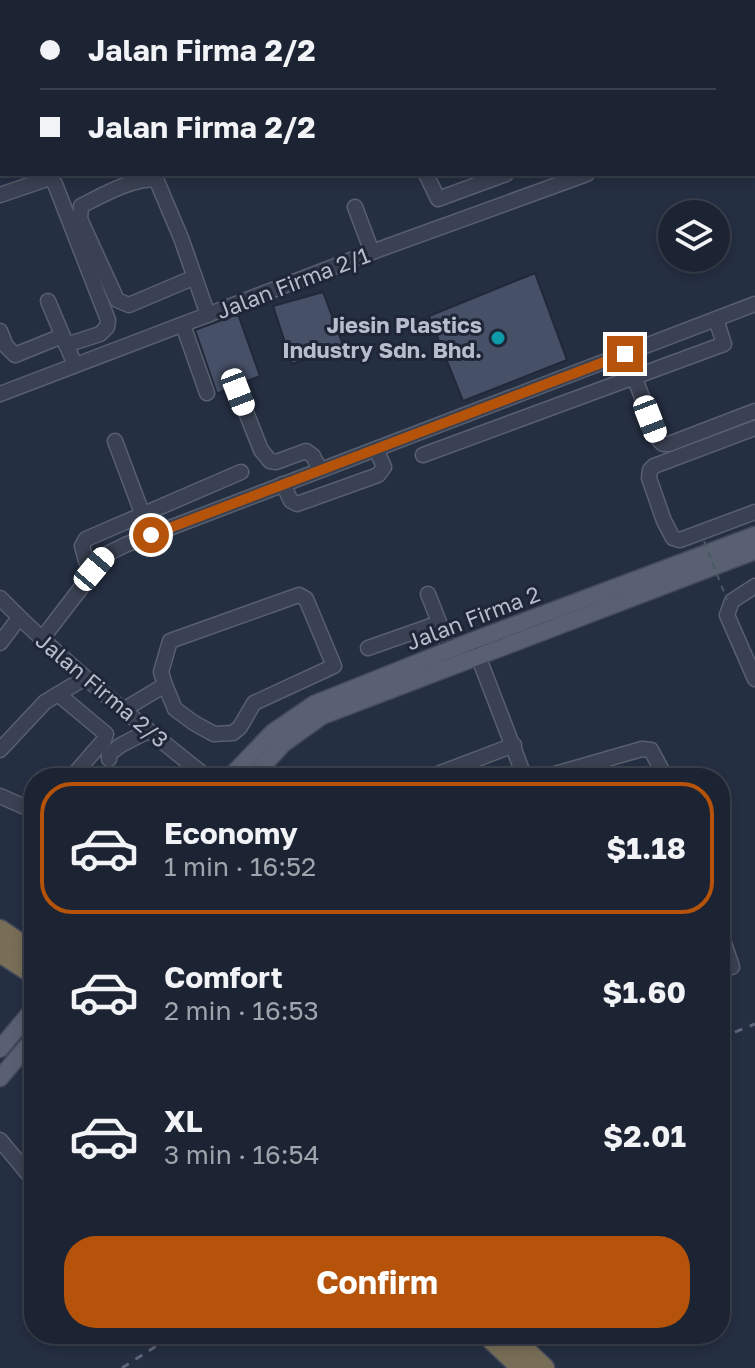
<!DOCTYPE html>
<meta charset="utf-8">
<style>
body{margin:0;font-family:"Golos Text",sans-serif;background:#252b3a;color:#f1f3f6;height:100vh;display:flex;flex-direction:column;font-size:30px;white-space:nowrap}
*{box-sizing:border-box;margin:0}
p{font-size:26px;color:#a0a4ac}
.icon{flex:none;width:44px;height:44px;fill:none;stroke:currentColor;stroke-width:2;stroke-linecap:round;stroke-linejoin:round}
.map{position:relative;flex:1;overflow:hidden}
.drawer{position:absolute;left:24px;top:768px;width:706px;height:576px;display:flex;flex-direction:column;background:#1c2332;border-radius:32px;box-shadow:0 4px 12px #0003,0 0 0 2px #3a404d}
.drawer>*{flex:none}
.guide{position:absolute;left:0px;top:0px;width:756px;height:176px;box-shadow:0 4px 12px #0003,0 0 0 2px #3a404d;display:grid;align-content:center;height:176px;padding:0 40px;background:#1c2332}
.controls{position:absolute;left:658px;top:200px;display:grid;gap:16px}
.controls a{display:grid;place-items:center;width:72px;height:72px;border-radius:50%;background:#1c2332;box-shadow:0 4px 12px #0003,0 0 0 2px #3a404d;font-size:40px}
.end{position:absolute;width:36px;height:36px;margin:-18px;border:10px solid #b45309;background:#fff;box-shadow:0 0 0 4px #fff}
.from{border-radius:50%}
.car{position:absolute;width:24px;height:48px;margin:-24px -12px;border-radius:10px;box-shadow:0 0 6px 2px #0007;background:linear-gradient(#fff 24%,#345 0 40%,#fff 0 76%,#345 0 86%,#fff 0)}
.guide b{display:flex;align-items:center;gap:28px;height:76px;font-size:30px}
.guide b+b{border-top:2px solid #3a404d}
.guide i{width:20px;height:20px;background:#f1f3f6}
ul{padding:14px 0 0;list-style:none}
li{display:flex;align-items:center;gap:24px;height:132px;margin:0 16px 12px;padding:0 24px;border:4px solid transparent;border-radius:32px}
li div{flex:1}
li b{display:block;font-size:30px}
li em{font-style:normal;font-weight:700}
li.current{border-color:#b45309}
li>.icon{width:72px;height:72px;stroke-width:1.5}
.button{display:flex;gap:16px;margin-top:auto;padding:16px 40px}
.button a{flex:1;height:92px;border-radius:32px;background:#b45309;color:#fff;font-size:32px;font-weight:700;line-height:92px;text-align:center}
.map>svg:first-child{display:block}
</style>
<div class="map">
<svg width="755" height="1368" viewBox="0 0 755 1368">
<rect width="100%" height="100%" fill="#252f42"/>
<g fill="#465067" stroke="#202839" stroke-width="2">
<polygon points="535,273 567,360 463,401 429,316"/>
<polygon points="323,292 343,345 292,364 273,306"/>
<polygon points="238,314 260,376 242,383 234,383 229,388 217,394 195,330"/>
</g>
<g fill="none" stroke-linecap="round" stroke-linejoin="round">
<g stroke="#585f6f" stroke-width="17">
<g id="minor">
<polyline points="13,0 14,2"/>
<polyline points="57,0 57,2"/>
<polyline points="618,0 619,2"/>
<polyline points="691,0 691,2"/>
<polyline points="754,86 755,85"/>
<polyline points="754,112 755,112"/>
<polyline points="426,174 438,199 506,174"/>
<polyline points="0,195 50,178 55,184 108,320 107,327 100,334 66,345"/>
<polyline points="355,207 372,252"/>
<path d="M195 277 129 305 117 300 80 219 81 206C103 195 130 179 156 179L181 238 208 315"/>
<polyline points="48,301 75,365"/>
<polyline points="183,325 207,393"/>
<polyline points="0,331 6,346 15,355 62,336"/>
<polyline points="625,354 659,440 663,444 669,444 755,411"/>
<polyline points="238,392 261,450 270,461 276,462 306,451 313,456 320,470"/>
<polyline points="0,394 372,252 587,174"/>
<polyline points="755,428 654,466 650,470 649,478 664,521 673,538 680,540 755,512"/>
<polyline points="115,441 142,513"/>
<polyline points="423,455 724,344 716,319"/>
<polyline points="283,484 291,501 297,504 378,475 384,467 376,449"/>
<polyline points="94,569 86,561 82,546 86,539 241,472"/>
<polyline points="755,586 732,601 727,615 755,679"/>
<polyline points="428,594 450,650"/>
<path d="M0 598C65 664 136 721 208 778"/>
<polyline points="41,640 107,554 125,545 755,304"/>
<polyline points="0,643 19,618"/>
<polyline points="368,648 439,623"/>
<polyline points="475,648 525,778"/>
<polyline points="58,694 106,734 104,740 71,778"/>
<polyline points="123,710 165,685 161,672 170,641 299,595 306,599 334,666 254,703 240,727 233,733 214,734 194,723 175,709 165,685"/>
<polyline points="0,750 45,702 85,678"/>
<polyline points="109,759 109,754 121,745 148,731"/>
<polyline points="427,778 514,745"/>
<polyline points="541,778 642,749 651,750 666,778"/>
<polyline points="0,796 34,811"/>
<polyline points="720,931 732,967"/>
<polyline points="0,1140 34,1181"/>
</g>
</g>
<g stroke="#444a5b" stroke-width="19">
<g id="major">
<polyline points="229,778 273,732 314,704 472,641 755,535"/>
<polyline points="252,778 283,744 322,716 755,551"/>
<polyline points="0,1049 34,1008"/>
<polyline points="0,1078 34,1038"/>
</g>
</g>
<g stroke="#444c5c" stroke-width="23">
<g id="highway">
<polyline points="214,2 222,0"/>
<polyline points="291,2 307,0"/>
<polyline points="0,54 2,53"/>
<polyline points="0,73 2,73"/>
<polyline points="0,930 34,953"/>
<polyline points="0,952 34,974"/>
<polyline points="486,1334 522,1368"/>
<polyline points="508,1334 544,1368"/>
</g>
</g>
<use href="#minor" stroke="#3a4152" stroke-width="14"/>
<use href="#major" stroke="#586072" stroke-width="16"/>
<use href="#highway" stroke="#786e57" stroke-width="20"/>
<g stroke="#5c6579" stroke-width="3" stroke-dasharray="8 8" stroke-linecap="butt">
<polyline points="720,1038 755,1024"/>
<polyline points="122,1368 175,1334"/>
</g>
<polyline stroke="#465a60" stroke-width="2" stroke-dasharray="6 6" stroke-linecap="butt" points="704,541 727,600"/>
</g>
<g fill="none" stroke-linecap="round" stroke-linejoin="round">
<polyline stroke="#b45309" stroke-width="10" points="151,535 625,354"/>
</g>
<circle fill="#0f9aa8" stroke="#1e2637" stroke-width="3" cx="498" cy="338" r="8"/>
<g text-anchor="middle" stroke-width="6" stroke-linejoin="round" paint-order="stroke">
<g font-size="22" fill="#b7bdcc" stroke="#1e2637">
<text transform="translate(293 283) rotate(-21)" y="8">Jalan Firma 2/1</text>
<text transform="translate(473 618) rotate(-21)" y="8">Jalan Firma 2</text>
<text transform="translate(102 690) rotate(40)" y="8">Jalan Firma 2/3</text>
</g>
<g font-size="22" font-weight="bold" fill="#b7bdcc" stroke="#1e2637" text-anchor="end">
<text x="482" y="333">Jiesin Plastics<tspan x="482" dy="25">Industry Sdn. Bhd.</tspan></text>
</g>
</g>
</svg>
<div class="controls">
<a><svg class="icon" aria-label="layers" viewBox="0 0 24 24"><path d="M12 4l9 5-9 5-9-5zM3 14l9 5 9-5"/></svg></a>
</div>
<i class="end from" style="left:151px;top:535px"></i>
<i class="end" style="left:625px;top:354px"></i>
<i class="car" style="left:238px;top:392px;rotate:159deg"></i>
<i class="car" style="left:650px;top:419px;rotate:159deg"></i>
<i class="car" style="left:94px;top:569px;rotate:40deg"></i>
<div class="guide">
<b><i class="from"></i>Jalan Firma 2/2</b>
<b><i></i>Jalan Firma 2/2</b>
</div>
<section class="drawer">
<ul>
<li class="current"><svg class="icon" aria-label="car" viewBox="0 0 24 24"><path d="M5 17H2v-5l4-1 3-4h7l3 4 3 1v5h-3M9 17h6M6 11h13"/><circle cx="7" cy="17" r="2"/><circle cx="17" cy="17" r="2"/></svg><div><b>Economy</b><p>1 min · 16:52</p></div><em>$1.18</em></li>
<li><svg class="icon" aria-label="car" viewBox="0 0 24 24"><path d="M5 17H2v-5l4-1 3-4h7l3 4 3 1v5h-3M9 17h6M6 11h13"/><circle cx="7" cy="17" r="2"/><circle cx="17" cy="17" r="2"/></svg><div><b>Comfort</b><p>2 min · 16:53</p></div><em>$1.60</em></li>
<li><svg class="icon" aria-label="car" viewBox="0 0 24 24"><path d="M5 17H2v-5l4-1 3-4h7l3 4 3 1v5h-3M9 17h6M6 11h13"/><circle cx="7" cy="17" r="2"/><circle cx="17" cy="17" r="2"/></svg><div><b>XL</b><p>3 min · 16:54</p></div><em>$2.01</em></li>
</ul>
<div class="button"><a>Confirm</a></div>
</section>
</div>
